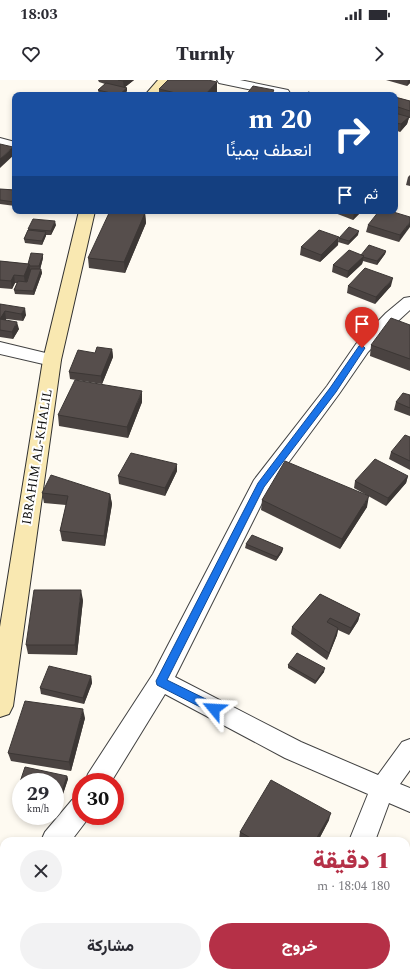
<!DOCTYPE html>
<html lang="ar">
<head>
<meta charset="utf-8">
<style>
	:root { --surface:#fff; --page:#f2f2f3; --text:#2b2b33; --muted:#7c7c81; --accent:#b53047 }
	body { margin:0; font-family:Spectral,Vazirmatn,serif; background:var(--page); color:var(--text); direction:rtl; height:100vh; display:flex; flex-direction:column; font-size:15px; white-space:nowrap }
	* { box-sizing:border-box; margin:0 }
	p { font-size:13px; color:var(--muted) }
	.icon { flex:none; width:22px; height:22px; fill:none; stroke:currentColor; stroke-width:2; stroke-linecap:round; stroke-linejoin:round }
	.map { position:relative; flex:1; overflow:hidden; direction:ltr }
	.sheet { position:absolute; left:0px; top:757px; width:410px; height:140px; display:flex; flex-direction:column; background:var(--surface); border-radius:12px 12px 0 0; box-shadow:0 2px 6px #0003; direction:rtl }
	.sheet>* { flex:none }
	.top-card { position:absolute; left:12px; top:12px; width:386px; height:122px; border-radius:8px; box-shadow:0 2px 6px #0003; direction:rtl; background:#1a4fa0; color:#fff; overflow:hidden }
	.speed { position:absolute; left:12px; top:693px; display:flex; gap:8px; font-size:20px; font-weight:700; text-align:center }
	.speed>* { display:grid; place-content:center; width:52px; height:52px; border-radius:50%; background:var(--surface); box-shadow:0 2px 6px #0003; line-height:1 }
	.speed small { font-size:10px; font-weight:400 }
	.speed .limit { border:6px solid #d22; background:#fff; color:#111 }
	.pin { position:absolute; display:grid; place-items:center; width:34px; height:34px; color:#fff; margin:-41px -17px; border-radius:50% 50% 50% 0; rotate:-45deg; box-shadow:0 0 4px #0007 }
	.pin .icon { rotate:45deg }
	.me { position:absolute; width:44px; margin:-22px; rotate:297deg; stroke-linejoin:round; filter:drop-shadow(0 0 3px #0008) }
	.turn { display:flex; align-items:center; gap:14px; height:84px; padding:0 20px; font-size:18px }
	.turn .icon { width:52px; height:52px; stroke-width:2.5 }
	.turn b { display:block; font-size:28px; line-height:34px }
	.then { display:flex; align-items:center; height:38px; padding:0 20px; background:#0003; gap:8px; font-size:15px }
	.round { display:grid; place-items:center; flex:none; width:42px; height:42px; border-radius:21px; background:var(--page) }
	.headline { display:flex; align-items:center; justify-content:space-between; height:68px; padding:0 20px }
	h1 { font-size:24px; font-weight:800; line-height:30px; color:var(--accent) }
	.button { display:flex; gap:8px; margin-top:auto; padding:8px 20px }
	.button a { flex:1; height:46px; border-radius:24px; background:var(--accent); color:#fff; font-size:16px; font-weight:800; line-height:46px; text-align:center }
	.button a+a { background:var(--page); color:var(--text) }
	.status { display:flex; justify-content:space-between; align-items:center; height:28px; padding:0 20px; background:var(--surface); direction:ltr }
	.status svg { height:11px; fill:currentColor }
	header { display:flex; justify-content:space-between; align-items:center; height:52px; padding:0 20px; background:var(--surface); font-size:18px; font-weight:800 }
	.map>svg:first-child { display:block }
</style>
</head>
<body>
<div class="status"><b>18:03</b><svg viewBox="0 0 49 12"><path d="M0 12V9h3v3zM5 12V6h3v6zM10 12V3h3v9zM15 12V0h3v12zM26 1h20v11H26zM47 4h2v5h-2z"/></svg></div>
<header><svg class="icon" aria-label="forward" viewBox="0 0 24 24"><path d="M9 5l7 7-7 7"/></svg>Turnly<svg class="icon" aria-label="heart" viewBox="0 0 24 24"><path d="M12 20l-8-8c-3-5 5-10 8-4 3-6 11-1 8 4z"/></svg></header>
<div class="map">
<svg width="410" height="897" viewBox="0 0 410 897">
	<rect width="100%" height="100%" fill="#fefaf1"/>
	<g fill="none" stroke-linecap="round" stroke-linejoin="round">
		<defs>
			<g id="street">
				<path d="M217,0h23l48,10 2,3 -1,2h-13l-57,-12z"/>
				<path d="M0,58l15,4v8l-15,-4z"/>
				<path d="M410,217v13l-12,11 -30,31 -29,42 -70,95 -94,188 126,65 77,33 24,-33 8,-3v31l-10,14 10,4v24l-21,-9 -14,38h-26l19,-47 -83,-36 -120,-64 -54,88h-26l3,-8 65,-100 101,-194 73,-94 29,-42 30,-31 18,-15z"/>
				<path d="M0,262l58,14 3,4 -3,4 -6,2 -52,-12z"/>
				<path d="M81,716v20h9l-19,25h-30l4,-9 27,-32z"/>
				<path d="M4,795v26l-4,1v-26z"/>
				<path d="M366,893h29l2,4h-29z"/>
			</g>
			<g id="secondary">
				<path d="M158,0h14l-13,15h-14z"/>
				<path d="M79,131h16l-34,149 -48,346 -4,8 -9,3v-90l43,-267z"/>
			</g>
		</defs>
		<use href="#street" stroke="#424242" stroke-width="2"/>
		<use href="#secondary" stroke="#313131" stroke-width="2"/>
		<use href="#street" fill="#fff" fill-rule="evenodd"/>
		<use href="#secondary" fill="#f9e8b1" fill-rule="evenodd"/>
	</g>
	<g fill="#4a4341">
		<path d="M98,0h36l-9,7 2,1v3l-4,4h-19l-5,-1 -1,-4 7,-6 -6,-2z"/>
		<path d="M386,0h24v3l-3,3z"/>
		<path d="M217,2v10l-3,3h-55v-6z"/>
		<path d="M395,17l15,4v17h-1l-2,6 -7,8 -5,-2z"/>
		<path d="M410,95v11l-4,-1 2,-8z"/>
		<path d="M0,109l15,1v16l-15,-2z"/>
		<path d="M335,131h27l-9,9 -18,-7z"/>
		<path d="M145,133l1,10 -21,50 -36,-5 -1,-10z"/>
		<path d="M410,137l-11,25 -33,-10 2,-7z"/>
		<path d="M56,145l-5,10h-5l-4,10 -17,-2 -1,-4 4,-9v-1z"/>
		<path d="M358,155l-10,10 -10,-3 1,-4z"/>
		<path d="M338,165l-18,17 -20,-7 1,-8z"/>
		<path d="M386,171l-1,3 -8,11 -14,-4 -1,3 -15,14 -15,-6 1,-7 28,-10z"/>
		<path d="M43,178l-3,11h1l1,4 -8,22 -19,-1 -1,-4 3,-7h-2l-3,6 -12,-1v-27l28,3z"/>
		<path d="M348,206h43l-16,18 -28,-11z"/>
		<path d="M0,224l26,11 -3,6 -17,-2v1l13,9 -6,10 -13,-2z"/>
		<path d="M410,245v46l-40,-15 1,-11z"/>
		<path d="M112,269l1,8 -11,27 -32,-5 -1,-7 26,-19z"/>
		<path d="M410,315v21l-16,-6 2,-8z"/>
		<path d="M142,322l-14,36 -69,-12 -1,-11z"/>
		<path d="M410,357v33l-21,-11 2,-7z"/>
		<path d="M177,391l-12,25 -46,-12 -1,-8z"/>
		<path d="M408,396l-2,7 -20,23 -32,-18 1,-7z"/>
		<path d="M42,413l68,1 2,10 -7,42 -43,-5 -2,-10 6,-26 -22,-2z"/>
		<path d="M262,420l105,7 -27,42 -79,-39z"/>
		<path d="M246,464l37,4 -1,4 -6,9 -31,-13z"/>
		<path d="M320,514l40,20 -2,7 -9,14 -11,-5 -1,5 -10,25 -36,-26 1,-7z"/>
		<path d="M83,520l-6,55 -49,-1 -2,-9z"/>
		<path d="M288,585l36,7 -9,12 -27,-16z"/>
		<path d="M91,596l1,7 -8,21 -43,-10 -1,-6z"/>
		<path d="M85,638l-14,53 -60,-10 -3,-8z"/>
		<path d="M67,696l1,3 -5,15 -8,-1v-11h-34v3l-1,-3z"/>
		<path d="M329,740l-11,21h-76l-3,-2 1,-7z"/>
	</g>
	<g fill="#3c3735">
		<path d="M125,0h9l-10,8 -1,-7z"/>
		<path d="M408,0h2v3l-3,3z"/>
		<path d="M217,2v10l-3,3h-9z"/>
		<path d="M127,8v3l-4,4h-4z"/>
		<path d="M274,10l-1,5h-3z"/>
		<path d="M409,37l-2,7 -7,8 1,-8z"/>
		<path d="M397,51l-2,7v-6z"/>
		<path d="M13,67l2,7 -15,14v-9z"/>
		<path d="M356,131h6l-9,9 1,-8z"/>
		<path d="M145,133l1,10 -21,50 -1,-11z"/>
		<path d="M55,141l1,4 -5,10v-4z"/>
		<path d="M410,142v5l-11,15 1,-7z"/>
		<path d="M359,151l-1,4 -10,10 1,-4z"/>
		<path d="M46,152v4l-4,9v-4z"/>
		<path d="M339,157l-1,8 -18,17 1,-7z"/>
		<path d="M386,171l-1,3 -8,11v-4z"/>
		<path d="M43,174v4l-3,12 -1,-4z"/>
		<path d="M364,176l-2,8 -15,14 1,-7z"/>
		<path d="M29,184l2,8 -6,12 -1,-8z"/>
		<path d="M41,189l1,4 -8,22 -1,-4z"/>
		<path d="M14,195l1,8 -3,6 -1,-8z"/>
		<path d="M393,198l-2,8 -16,18 1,-7z"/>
		<path d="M25,228l1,7 -3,6 -2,-7z"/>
		<path d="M5,231l1,8 -4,7 -2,-7z"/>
		<path d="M17,242l2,7 -6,10 -1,-7z"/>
		<path d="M112,269l1,8 -11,27 -1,-8z"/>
		<path d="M142,311v11l-14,36 -1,-11z"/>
		<path d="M177,384v7l-12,25v-8z"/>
		<path d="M408,396l-2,7 -20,23 2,-8z"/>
		<path d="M110,414l2,10 -7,42 -1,-10z"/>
		<path d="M369,416l-2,11 -27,42 2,-10z"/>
		<path d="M283,468l-1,4 -6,9 1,-4z"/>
		<path d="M81,510l2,10 -6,55 -2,-10z"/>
		<path d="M360,534l-2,7 -9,14 2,-7z"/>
		<path d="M338,548l-1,7 -10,25 2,-7z"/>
		<path d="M325,588l-1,4 -9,12 1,-3z"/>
		<path d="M91,596l1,7 -8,21 -1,-6z"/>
		<path d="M83,629l2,9 -14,53 -2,-9z"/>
		<path d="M67,696l1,3 -5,15 -1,-3z"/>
		<path d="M331,733l-2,7 -11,21h-3z"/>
	</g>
	<g fill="#564e4c" stroke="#3c3735">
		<path d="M118,0h7l-2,1z"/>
		<path d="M168,0h40l9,2 -12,13h-21l-25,-6z"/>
		<path d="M106,3l21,5 -8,7 -21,-5z"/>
		<path d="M253,6l21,4 -4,5h-24z"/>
		<path d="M308,12l13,3h-16z"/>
		<path d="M395,17l15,4v10l-15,-5z"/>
		<path d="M395,33l14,4 -8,7 -6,-1z"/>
		<path d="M0,64l13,3 -13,12z"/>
		<path d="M0,109l15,1v11l-1,1 -14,-2z"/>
		<path d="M110,131h21l14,2 -21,49 -36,-4z"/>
		<path d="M379,131h11l20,6v5l-10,13 -32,-10z"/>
		<path d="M33,139l22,2 -4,10 -23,-2z"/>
		<path d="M349,147l10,4 -10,10 -10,-3z"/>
		<path d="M28,150l18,2 -4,9 -18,-2z"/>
		<path d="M319,150l20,7 -18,18 -20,-8z"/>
		<path d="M369,165l17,6 -9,10 -14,-4 1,-1 -3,-1z"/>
		<path d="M349,170l15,6 -16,15 -15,-6z"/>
		<path d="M31,173l12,1 -4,12h-9l-1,-2h-1z"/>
		<path d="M0,181l29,3 -5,12 -10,-1 -3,6 -11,-1z"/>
		<path d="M365,188l28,10 -17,19 -28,-11z"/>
		<path d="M31,189h10l-8,22 -19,-1 4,-9 9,1z"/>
		<path d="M0,224l25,4 -4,6 -16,-3 -5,8z"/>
		<path d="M391,238l19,7v34l-39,-14z"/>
		<path d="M0,239l17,3 -5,10 -12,-2z"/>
		<path d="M97,267l15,2 -11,27 -32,-4 9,-22 17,3z"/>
		<path d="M75,300l67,11 -15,36 -69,-12z"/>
		<path d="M403,313l7,2v13l-14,-6z"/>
		<path d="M405,355l5,2v24l-19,-9z"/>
		<path d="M131,373l46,11 -12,24 -47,-12z"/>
		<path d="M375,379l33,17 -20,22 -33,-17z"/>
		<path d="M285,381l84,35 -27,43 -80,-39z"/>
		<path d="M51,395l59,19 -6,42 -44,-5 8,-35 -26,-3z"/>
		<path d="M252,455l31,13 -6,9 -31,-13z"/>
		<path d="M34,510h47l-6,55h-49z"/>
		<path d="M320,514l40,20 -9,14 -21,-10 -3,4 11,6 -9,25 -37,-26z"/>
		<path d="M297,573l28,15 -9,13 -28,-16z"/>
		<path d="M49,586l42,10 -8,22 -43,-10z"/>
		<path d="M25,621l58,8 -14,53 -61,-9z"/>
		<path d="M25,687l42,9 -5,15 -7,-1v-8h-35z"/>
		<path d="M271,700l60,33 -16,28h-59l-16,-9z"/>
		<path d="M21,893h31l10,4h-42z"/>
		<path d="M161,893h63l4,4h-71z"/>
	</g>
	<path fill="#1a73e8" stroke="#114b97" d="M362,265l3,3 -29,44 -72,95 -97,193 51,25 1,4 -1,3 -4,1 -4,-1 -53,-27 -1,-4 102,-198 72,-95 29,-42z"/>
	<g text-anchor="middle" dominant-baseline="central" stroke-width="4" stroke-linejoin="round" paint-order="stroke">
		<g font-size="13" fill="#0f0f0f" stroke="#fff">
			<text transform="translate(37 377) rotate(-81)">IBRAHIM AL-KHALIL</text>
		</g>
	</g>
</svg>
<div class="speed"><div>29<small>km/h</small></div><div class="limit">30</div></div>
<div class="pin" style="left:362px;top:268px;background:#d93025"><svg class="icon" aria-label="arrive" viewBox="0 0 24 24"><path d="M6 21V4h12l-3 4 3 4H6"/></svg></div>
<svg class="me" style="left:214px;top:629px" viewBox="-20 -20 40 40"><path d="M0-17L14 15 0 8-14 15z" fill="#1a73e8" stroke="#fff" stroke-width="4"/></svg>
<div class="top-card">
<div class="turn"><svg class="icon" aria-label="right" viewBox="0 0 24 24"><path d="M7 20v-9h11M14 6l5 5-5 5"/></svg><div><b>20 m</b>انعطف يمينًا</div></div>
<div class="then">ثم<svg class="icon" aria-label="arrive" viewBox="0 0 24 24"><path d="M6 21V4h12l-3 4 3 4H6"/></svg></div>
</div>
<section class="sheet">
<div class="headline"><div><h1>1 دقيقة</h1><p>180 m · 18:04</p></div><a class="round"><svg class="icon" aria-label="close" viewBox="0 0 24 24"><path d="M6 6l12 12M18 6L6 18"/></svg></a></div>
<div class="button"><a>خروج</a><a>مشاركة</a></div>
</section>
</div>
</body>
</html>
